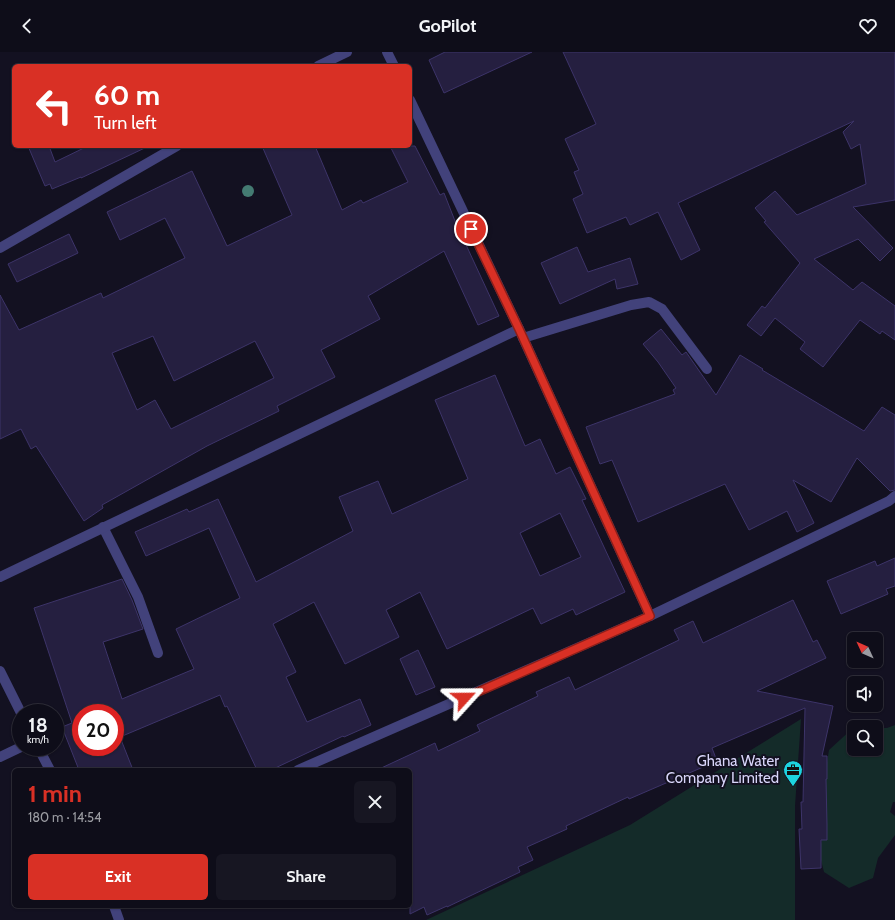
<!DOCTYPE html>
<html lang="en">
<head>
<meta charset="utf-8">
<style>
	:root { --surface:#0e0d19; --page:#171622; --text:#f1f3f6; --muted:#9b9ca2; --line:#2e2d38; --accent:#d93025 }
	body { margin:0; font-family:Cabin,sans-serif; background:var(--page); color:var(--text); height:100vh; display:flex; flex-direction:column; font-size:15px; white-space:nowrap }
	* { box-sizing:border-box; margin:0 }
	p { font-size:13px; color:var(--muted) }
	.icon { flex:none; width:22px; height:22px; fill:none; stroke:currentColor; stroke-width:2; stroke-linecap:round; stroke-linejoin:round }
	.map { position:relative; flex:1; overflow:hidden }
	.drawer { position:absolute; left:12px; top:716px; width:400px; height:140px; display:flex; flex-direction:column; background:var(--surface); border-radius:6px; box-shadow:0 1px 3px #0004,0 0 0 1px var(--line) }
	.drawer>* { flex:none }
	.top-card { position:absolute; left:12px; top:12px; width:400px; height:84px; border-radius:6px; box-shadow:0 1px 3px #0004,0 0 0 1px var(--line); background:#d93025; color:#fff; overflow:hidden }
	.needle { width:26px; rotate:314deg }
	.fabs { position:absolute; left:847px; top:580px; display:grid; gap:8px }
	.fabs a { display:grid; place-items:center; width:36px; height:36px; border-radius:6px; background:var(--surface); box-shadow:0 1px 3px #0004,0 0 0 1px var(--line); font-size:20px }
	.speed { position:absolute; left:12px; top:652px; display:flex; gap:8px; font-size:20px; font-weight:700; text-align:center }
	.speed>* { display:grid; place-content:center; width:52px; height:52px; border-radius:50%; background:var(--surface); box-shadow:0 1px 3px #0004,0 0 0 1px var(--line); line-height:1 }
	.speed small { font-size:10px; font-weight:400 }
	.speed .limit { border:6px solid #d22; background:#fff; color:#111 }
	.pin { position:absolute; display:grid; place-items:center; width:34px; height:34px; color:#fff; margin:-17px; border:2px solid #fff; border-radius:50%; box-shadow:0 1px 4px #0007 }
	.me { position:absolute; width:44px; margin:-22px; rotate:66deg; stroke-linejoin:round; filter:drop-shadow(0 0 3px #0008) }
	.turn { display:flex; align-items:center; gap:14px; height:84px; padding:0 16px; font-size:18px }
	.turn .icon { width:52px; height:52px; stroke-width:2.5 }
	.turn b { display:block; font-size:28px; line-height:34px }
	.round { display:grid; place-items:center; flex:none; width:42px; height:42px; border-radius:6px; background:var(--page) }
	.overview { display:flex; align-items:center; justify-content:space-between; height:68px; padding:0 16px }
	h1 { font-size:24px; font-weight:800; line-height:30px; color:var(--accent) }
	.cta { display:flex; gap:8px; margin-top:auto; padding:8px 16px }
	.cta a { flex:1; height:46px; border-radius:6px; background:var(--accent); color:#fff; font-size:16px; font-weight:800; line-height:46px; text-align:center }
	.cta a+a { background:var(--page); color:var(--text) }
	header { display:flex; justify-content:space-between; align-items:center; height:52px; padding:0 16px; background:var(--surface); font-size:18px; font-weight:800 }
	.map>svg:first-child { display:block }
</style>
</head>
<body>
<header><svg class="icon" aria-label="back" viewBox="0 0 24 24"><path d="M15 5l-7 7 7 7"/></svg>GoPilot<svg class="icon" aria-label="heart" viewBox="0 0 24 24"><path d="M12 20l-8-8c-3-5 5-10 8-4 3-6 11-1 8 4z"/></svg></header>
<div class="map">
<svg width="895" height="868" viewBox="0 0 895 868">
	<rect width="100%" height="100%" fill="#131121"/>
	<g fill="#142b29">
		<path d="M801,667l-6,87v114h-369l204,-95z"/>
		<path d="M895,673v77h-2l-3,10 5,4v19l-17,23 -5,20 -24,10 -25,-16 -5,-20 5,-20 -1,-45 6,-37 24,-22h1v21h22v-21h11z"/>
	</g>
	<g fill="#251f40" stroke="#3d3469" fill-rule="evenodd">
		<path d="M445,0h87l-88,41 -15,-33z"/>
		<path d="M563,0h332v148l-42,7 40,41 -13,13 -22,-22 -44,20 39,31 9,-8 33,24v34l-13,-9 -2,3 -20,-14 -37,47 -23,-18 5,-7 -30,-24 -14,18 -14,-11 15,-19 3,2 35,-45 -36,-41 2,-1 -11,-13 20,-17 22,24 69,-31 -6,-40 -9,5 -8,-17 11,-11 -176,82 22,47 -19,10 -23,-48 -28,13 -4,-8 -39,16 -14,-34 10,-5 -9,-22 5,-2 -14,-31 31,-15z"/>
		<path d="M28,94h21l6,16 33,-16h61l-68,32v-1l-29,12 -2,-5 -5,2z"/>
		<path d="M262,94h53l27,64 19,-10 2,3 45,-21 -18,-36h25l25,49 4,-2 11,28 44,95 -21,9 -34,-74 -76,45 12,23 -59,31 14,27 -58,29 2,5 -72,35 -105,59 1,3 -19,13 -48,-75 -5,3 -10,-20 -21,10v-144l19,35 82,-37 2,5 82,-40 -20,-40 -45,22 -13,-28 85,-41 35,75 65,-31zM153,284l21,45 81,-40 19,37 -103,51 -16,-29 -18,10 -25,-57z"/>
		<path d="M69,182l9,19 -61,29 -9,-18z"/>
		<path d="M577,195l11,25 42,-14 8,26 -21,5 -2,-10 -55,25 -19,-41z"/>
		<path d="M661,277l21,26 4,-3 30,43 24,-40 23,14 -1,1 102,61 18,-24 13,8v75l-5,1 -33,-33 -26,44 -38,-22 21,43 -17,9 -10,-21 -38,19 -24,-46 -87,38 -26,-62 -12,4 -14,-37 89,-33 -2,-4 3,-2 -18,-26 -15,-18z"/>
		<path d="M495,323l30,71 15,-7 16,35 14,-7 16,32 -4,1 43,92 -49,23 -3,-6 -32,15 -8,-16 -86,41 -27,-57 -34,18 13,27 -54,27 -31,-62 -41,22 23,48 -10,5 21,45 53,-23 11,26 -27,12 -1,-1 -72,34h-14l-30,-64 -2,1 -5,-12 -100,42 13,33h-54l-17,-43 10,-4 -38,-115 88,-29 10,21 11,29 -40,13 19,57 72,-30 -18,-40 64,-31 -31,-70 -63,28 -11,-24 52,-23 2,3 29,-13 38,83 97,-51 -14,-34 39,-16 14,33 76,-35 -33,-79zM560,461l21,44 -41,19 -20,-43zM81,661h34v34h-34z"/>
		<path d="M895,506v28l-9,3 2,5 -47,20 -14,-33 48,-20 2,5z"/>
		<path d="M793,548l20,42 4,-2 9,18 -69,33 76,15 -11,50h5v23h-1l1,46v15h-6v28l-20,1 -2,-40h3l-1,-27h2l2,-94 -93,40 5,13 -88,38 -1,-2 -62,29 1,3 -40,18 6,13 -15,7 2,5 -73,35v-1l-20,9 -3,-8 -14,7v-144h-33l58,-27 3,8 42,-20 -3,-6 61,-29 -2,-4 33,-15 6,13 104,-50 -5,-10 19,-9 10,22z"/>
		<path d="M418,598l17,37 -19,8 -16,-36z"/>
	</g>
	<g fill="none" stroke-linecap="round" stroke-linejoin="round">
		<g stroke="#42427b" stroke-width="10">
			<path d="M387,0l7,14"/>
			<path d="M318,14l29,-14"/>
			<path d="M410,48l109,229 131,287"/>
			<path d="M0,196l177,-102"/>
			<path d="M523,286l108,-33 18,-3 13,7 45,60"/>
			<path d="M103,475l35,70 20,56"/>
			<path d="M0,525l519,-248"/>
			<path d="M0,619l21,42"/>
			<path d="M38,695l12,23"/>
			<path d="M0,705l21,-10"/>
			<path d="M298,718l352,-154 239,-115 6,-5"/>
			<path d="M114,854l5,14"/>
		</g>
	</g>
	<circle fill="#447b72" cx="248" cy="139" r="6"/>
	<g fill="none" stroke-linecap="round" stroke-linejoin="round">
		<defs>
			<path id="route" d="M464,646l186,-82 -131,-287 -48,-100"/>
		</defs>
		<use href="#route" stroke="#8d1f18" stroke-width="10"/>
		<use href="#route" stroke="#d93025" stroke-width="7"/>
	</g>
	<defs>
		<symbol id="office-pin" viewBox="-11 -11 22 30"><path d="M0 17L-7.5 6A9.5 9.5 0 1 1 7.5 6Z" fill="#1dd3df" stroke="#131121"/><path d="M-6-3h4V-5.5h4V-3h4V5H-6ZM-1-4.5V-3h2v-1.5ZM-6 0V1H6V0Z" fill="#111"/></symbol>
	</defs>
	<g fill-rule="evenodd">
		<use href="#office-pin" x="782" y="707" width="22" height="30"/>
	</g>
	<g text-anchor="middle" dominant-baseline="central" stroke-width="4" stroke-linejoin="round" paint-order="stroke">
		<g font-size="15" fill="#d9d6fa" stroke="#131121" text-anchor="end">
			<text x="779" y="709">Ghana Water<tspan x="779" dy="17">Company Limited</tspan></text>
		</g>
	</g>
</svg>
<div class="fabs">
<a><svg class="needle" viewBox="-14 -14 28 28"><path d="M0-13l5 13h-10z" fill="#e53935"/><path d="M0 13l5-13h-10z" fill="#9b9ca2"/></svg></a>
<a><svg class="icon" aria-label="sound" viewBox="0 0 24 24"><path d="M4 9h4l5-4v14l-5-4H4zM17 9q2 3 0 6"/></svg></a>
<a><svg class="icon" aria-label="search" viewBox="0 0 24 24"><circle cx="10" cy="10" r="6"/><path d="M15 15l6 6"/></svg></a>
</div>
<div class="speed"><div>18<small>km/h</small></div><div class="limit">20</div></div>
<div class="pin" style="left:471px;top:177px;background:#d93025"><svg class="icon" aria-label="arrive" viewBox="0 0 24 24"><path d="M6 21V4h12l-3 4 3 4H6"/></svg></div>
<svg class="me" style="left:464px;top:646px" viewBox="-20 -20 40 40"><path d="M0-17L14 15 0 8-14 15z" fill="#d93025" stroke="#fff" stroke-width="4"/></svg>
<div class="top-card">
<div class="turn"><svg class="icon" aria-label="left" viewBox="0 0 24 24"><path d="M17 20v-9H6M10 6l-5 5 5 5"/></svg><div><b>60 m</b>Turn left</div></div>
</div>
<section class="drawer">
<div class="overview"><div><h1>1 min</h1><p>180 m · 14:54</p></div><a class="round"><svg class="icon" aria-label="close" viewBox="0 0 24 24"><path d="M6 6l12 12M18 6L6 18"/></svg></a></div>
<div class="cta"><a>Exit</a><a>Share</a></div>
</section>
</div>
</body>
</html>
